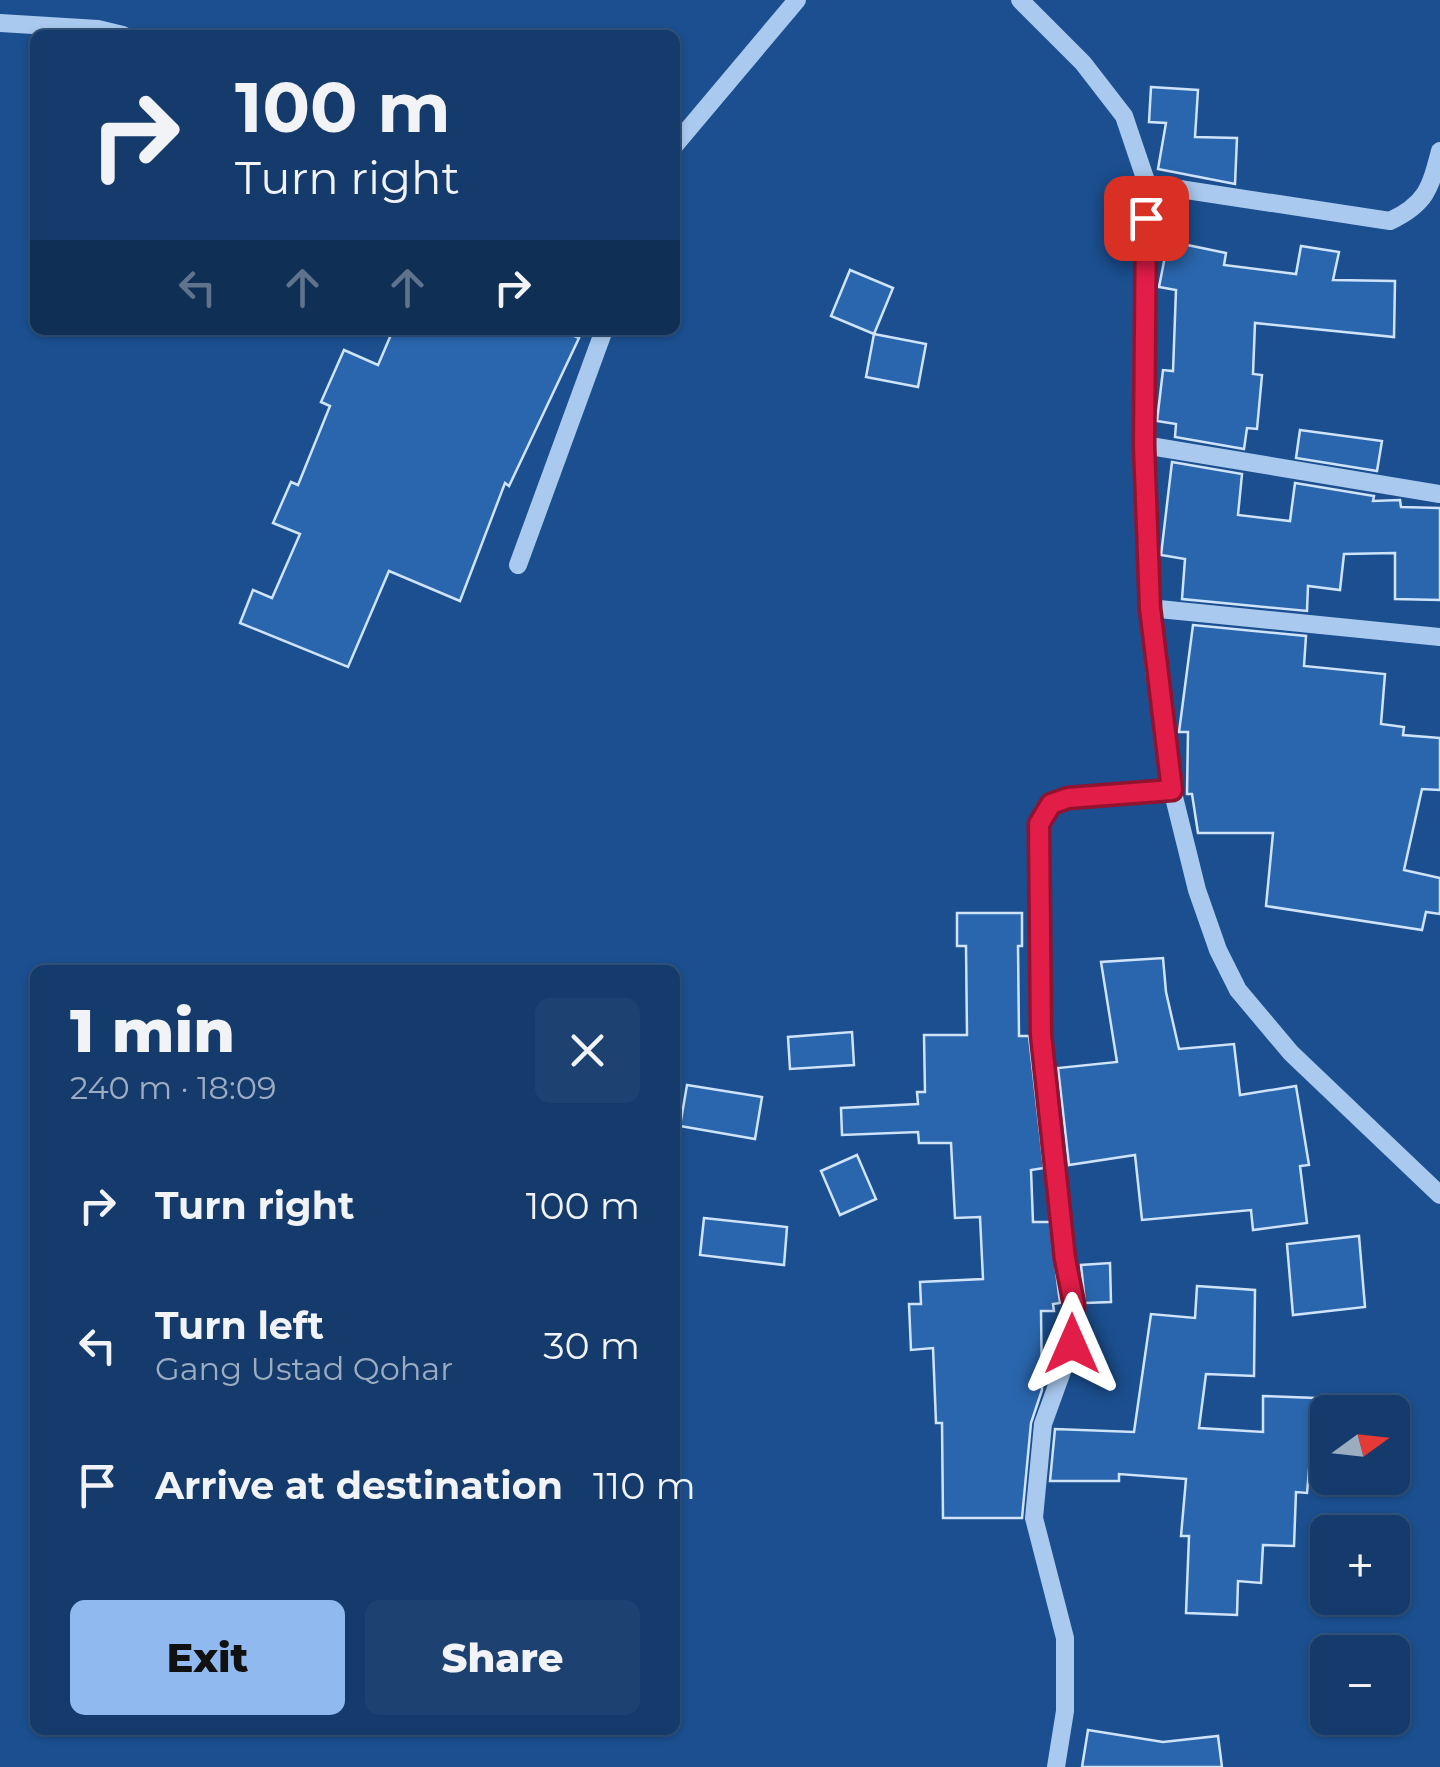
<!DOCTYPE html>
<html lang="en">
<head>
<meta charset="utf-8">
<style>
	:root { --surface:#143b6b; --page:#1d4271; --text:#f1f3f6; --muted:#9dadc1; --line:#33557e; --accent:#90b9f0 }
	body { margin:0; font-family:Montserrat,sans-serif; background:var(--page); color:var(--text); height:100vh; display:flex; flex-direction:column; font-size:38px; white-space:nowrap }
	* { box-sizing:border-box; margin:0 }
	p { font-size:32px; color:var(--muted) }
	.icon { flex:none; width:55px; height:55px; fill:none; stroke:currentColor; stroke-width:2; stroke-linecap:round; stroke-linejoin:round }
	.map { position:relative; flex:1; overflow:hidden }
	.details { position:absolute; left:30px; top:965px; width:650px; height:770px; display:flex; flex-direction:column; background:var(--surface); border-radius:15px; box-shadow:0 2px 8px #0004,0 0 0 2px var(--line) }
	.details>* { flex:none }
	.hud { position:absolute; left:30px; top:30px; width:650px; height:305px; border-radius:15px; box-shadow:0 2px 8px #0004,0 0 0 2px var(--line); background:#143b6b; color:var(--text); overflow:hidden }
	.needle { width:65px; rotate:75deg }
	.tools { position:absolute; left:1310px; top:1395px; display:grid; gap:20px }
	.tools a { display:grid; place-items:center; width:100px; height:100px; border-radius:15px; background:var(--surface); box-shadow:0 2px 8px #0004,0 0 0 2px var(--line); font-size:50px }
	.pin { position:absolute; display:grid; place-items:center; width:85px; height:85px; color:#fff; margin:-42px; border-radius:20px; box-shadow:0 5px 15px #0006 }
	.me { position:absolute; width:110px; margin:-55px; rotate:0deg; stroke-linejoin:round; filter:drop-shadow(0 0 8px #0008) }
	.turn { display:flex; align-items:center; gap:35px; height:210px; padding:0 40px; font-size:45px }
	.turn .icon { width:130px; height:130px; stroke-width:2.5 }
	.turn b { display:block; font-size:70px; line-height:85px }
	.lanes { display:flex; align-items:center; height:95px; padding:0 40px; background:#0003; justify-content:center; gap:50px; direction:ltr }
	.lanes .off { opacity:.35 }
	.round { display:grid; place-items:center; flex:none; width:105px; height:105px; border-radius:15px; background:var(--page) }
	.headline { display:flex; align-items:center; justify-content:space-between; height:170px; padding:0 40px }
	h1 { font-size:60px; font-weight:800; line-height:75px }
	.action { display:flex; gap:20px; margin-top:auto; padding:20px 40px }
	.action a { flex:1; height:115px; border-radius:15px; background:var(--accent); color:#111; font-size:40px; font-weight:800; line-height:115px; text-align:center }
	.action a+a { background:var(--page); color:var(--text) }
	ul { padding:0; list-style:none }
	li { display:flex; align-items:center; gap:30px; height:140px; padding:0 40px }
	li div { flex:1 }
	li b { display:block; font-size:38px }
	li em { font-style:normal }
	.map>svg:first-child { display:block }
</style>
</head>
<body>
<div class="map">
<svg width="1440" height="1767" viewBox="0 0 1440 1767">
	<rect width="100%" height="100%" fill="#1b4f8f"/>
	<g fill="#2a66ad" stroke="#cfe3fa" stroke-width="2.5">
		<path d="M1151,87l47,3 -3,47 42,1 -2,46 -77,-15 8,-46 -17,-1z"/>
		<path d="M1168,241l58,12 -2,12 72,9 5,-28 38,6 -6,28 62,1 -1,56 -139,-14 -2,51 9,1 -5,54 -10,-1 -3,21 -69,-12 1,-13 -19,-3 6,-51 10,1 3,-81 -17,-3z"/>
		<path d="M850,270l43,18 -19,46 -43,-18z"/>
		<path d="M393,330h168l18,8 -70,148 -4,-3 -45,118 -71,-30 -41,96 -108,-44 13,-33 19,8 28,-64 -27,-11 18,-41 7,3 32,-79 -9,-4 23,-52 34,15z"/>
		<path d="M874,334l52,10 -8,43 -52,-10z"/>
		<path d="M1300,430l82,11 -5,30 -81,-13z"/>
		<path d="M1172,462l70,12 -4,41 52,6 5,-38 79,13 -1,5 27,-1 1,7 39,1v92l-45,-1v-46l-51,1 -4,36 -32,-4 -1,25 -125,-12 3,-40 -24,-4z"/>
		<path d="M1193,625l113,11 -2,30 81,8 -4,50 23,3 -1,8 37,3v52l-18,-1 -18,81 36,8v36l-14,-2 -4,18 -156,-24 7,-73h-75l-6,-39h-5l1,-62h-9z"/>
		<path d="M957,913h65v33h-4l1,90h10l15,132 -13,2 2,52h17l10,81 -7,1 1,7h-13l1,79 -11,33 -9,95h-79l-1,-95h-6l-3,-75 -22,2 -2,-46h12l-1,-22 63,-3 -3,-62 -25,1 -4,-75h-32l-1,-11 -76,3 -1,-27 77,-4 -1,-12h8l-1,-57h43l-1,-89h-9z"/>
		<path d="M1163,958l3,34 13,57 55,-5 6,51 56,-9 13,79 -9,1 7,57 -54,7 -2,-20 -109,10 -7,-65 -66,10 -11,-97 59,-6 -16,-100z"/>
		<path d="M852,1032l2,33 -64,4 -2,-32z"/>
		<path d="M687,1085l75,12 -7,42 -75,-13z"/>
		<path d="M857,1155l19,44 -36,16 -19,-44z"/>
		<path d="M704,1218l83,9 -3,38 -84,-10z"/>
		<path d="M1359,1236l6,71 -72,8 -6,-71z"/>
		<path d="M1110,1263l1,39 -26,1 -4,-38z"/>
		<path d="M1197,1286l58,4 -1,86 -48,-2 -7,54 64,4v-36l53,2v38h-4l-5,57 -11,-1 -2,54 -31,-1 -2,38 -23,-2 -1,34 -51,-2 3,-77h-8l5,-57 -67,-5v7h-69l5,-52 79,3 17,-118 44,4z"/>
		<path d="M1088,1730l75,12 55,-6 4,31h-140z"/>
	</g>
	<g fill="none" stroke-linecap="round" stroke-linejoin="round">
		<g stroke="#a9c9ee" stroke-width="18">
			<path d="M1020,0l63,63 41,53 23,68 -3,261 10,224 18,120 25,101 21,60 20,40 53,63 149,142"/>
			<path d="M0,23l98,6 25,6"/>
			<path d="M675,145l122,-145"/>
			<path d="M1147,184l243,37c36,-17 40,-32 50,-70"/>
			<path d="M1144,445l296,49"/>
			<path d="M518,565l86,-235"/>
			<path d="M1149,608l291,29"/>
			<path d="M1056,1767l9,-56v-73l-31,-120 9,-94 29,-80 3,-20 -34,-289 -2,-211 12,-20 17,-7 104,-8"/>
		</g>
	</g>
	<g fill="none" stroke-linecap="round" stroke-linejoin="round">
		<defs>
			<path id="route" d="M1072,1344l2,-40 -9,-45 -24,-224 -2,-211 12,-20 17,-6 104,-8 -22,-182 -6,-163 2,-227"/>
		</defs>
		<use href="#route" stroke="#92132f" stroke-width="25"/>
		<use href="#route" stroke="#e11d48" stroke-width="18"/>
	</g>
</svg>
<div class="tools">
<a><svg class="needle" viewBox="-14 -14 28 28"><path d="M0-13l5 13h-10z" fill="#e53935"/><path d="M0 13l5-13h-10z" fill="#9dadc1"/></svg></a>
<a>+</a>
<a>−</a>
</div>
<div class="pin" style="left:1146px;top:218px;background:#d93025"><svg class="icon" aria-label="arrive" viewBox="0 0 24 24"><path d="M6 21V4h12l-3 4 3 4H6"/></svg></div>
<svg class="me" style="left:1072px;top:1344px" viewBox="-20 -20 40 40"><path d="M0-17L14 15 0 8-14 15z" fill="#e11d48" stroke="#fff" stroke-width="4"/></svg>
<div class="hud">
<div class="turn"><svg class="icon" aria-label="right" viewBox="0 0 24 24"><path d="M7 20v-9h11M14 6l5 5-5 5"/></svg><div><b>100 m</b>Turn right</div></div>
<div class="lanes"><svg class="icon off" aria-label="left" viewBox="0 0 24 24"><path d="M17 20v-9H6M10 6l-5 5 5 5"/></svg><svg class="icon off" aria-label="ahead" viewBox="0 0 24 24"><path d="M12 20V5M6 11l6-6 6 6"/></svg><svg class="icon off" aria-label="ahead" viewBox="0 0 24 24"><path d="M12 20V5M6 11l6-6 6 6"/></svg><svg class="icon" aria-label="right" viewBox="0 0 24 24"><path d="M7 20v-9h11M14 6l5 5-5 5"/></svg></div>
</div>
<section class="details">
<div class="headline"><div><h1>1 min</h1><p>240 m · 18:09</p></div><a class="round"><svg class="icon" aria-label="close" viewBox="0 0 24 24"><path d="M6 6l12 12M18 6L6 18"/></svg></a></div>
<ul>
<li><svg class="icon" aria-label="right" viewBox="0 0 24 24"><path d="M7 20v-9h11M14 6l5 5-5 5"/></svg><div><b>Turn right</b></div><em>100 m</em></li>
<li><svg class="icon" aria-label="left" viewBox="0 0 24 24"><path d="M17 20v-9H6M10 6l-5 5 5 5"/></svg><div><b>Turn left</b><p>Gang Ustad Qohar</p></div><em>30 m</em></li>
<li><svg class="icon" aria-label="arrive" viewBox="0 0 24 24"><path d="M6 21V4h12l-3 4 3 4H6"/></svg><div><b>Arrive at destination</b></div><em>110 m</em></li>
</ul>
<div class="action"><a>Exit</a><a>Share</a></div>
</section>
</div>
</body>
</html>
